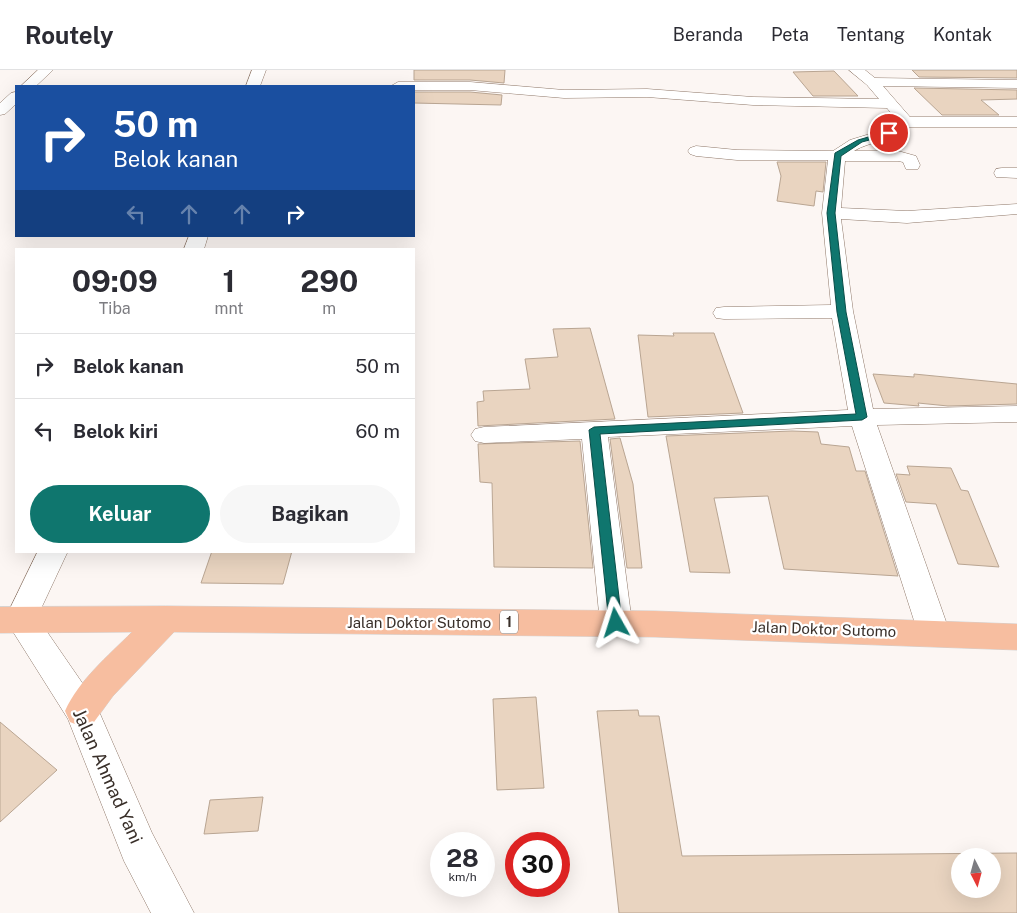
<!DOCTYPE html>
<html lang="id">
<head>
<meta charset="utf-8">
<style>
	:root { --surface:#fff; --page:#f7f7f7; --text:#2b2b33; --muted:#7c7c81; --line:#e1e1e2; --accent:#0f766e }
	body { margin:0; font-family:"Public Sans",sans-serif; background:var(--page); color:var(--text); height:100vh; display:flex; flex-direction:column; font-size:19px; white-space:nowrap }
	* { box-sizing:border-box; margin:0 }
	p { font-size:16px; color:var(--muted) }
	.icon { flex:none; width:28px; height:28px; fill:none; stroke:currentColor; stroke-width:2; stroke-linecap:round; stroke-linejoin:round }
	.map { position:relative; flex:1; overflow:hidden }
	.drawer { position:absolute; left:15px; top:178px; width:400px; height:305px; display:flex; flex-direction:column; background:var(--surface); border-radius:0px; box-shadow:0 5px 20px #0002 }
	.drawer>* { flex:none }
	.top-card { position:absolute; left:15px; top:15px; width:400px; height:152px; border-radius:0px; box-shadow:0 5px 20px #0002; background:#1a4fa0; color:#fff; overflow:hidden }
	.needle { width:32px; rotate:174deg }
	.controls { position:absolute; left:951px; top:778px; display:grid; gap:10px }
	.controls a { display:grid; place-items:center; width:50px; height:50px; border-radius:50%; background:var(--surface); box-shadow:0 5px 20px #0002; font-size:25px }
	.speed { position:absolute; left:430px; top:762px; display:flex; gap:10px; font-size:25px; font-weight:700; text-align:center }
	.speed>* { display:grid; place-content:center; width:65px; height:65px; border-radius:50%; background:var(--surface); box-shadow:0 5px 20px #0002; line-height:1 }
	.speed small { font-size:12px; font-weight:400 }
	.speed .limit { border:8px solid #d22; background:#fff; color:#111 }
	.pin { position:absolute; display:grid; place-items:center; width:42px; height:42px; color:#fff; margin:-21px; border:2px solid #fff; border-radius:50%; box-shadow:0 1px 5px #0007 }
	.me { position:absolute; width:55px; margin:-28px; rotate:354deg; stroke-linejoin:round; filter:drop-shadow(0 0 4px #0008) }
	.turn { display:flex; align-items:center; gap:18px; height:105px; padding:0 15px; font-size:22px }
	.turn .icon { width:65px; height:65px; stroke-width:2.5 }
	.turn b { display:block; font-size:35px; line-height:42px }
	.lanes { display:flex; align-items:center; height:48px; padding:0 15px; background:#0003; justify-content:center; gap:25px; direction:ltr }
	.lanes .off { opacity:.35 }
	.eta { display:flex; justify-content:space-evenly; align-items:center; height:85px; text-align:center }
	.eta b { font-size:30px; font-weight:700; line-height:35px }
	.primary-button { display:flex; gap:10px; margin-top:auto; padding:10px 15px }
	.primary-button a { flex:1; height:58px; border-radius:30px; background:var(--accent); color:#fff; font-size:20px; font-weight:700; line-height:58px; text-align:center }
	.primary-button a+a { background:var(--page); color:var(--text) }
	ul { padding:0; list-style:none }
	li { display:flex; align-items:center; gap:15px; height:65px; padding:0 15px; border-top:1px solid var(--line) }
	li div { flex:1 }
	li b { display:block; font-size:19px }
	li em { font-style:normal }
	header { display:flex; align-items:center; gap:30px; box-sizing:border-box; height:70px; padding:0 25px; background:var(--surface); border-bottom:1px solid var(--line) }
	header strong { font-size:24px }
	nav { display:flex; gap:28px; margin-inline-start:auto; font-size:18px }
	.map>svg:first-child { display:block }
</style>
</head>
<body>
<header>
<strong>Routely</strong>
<nav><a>Beranda</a><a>Peta</a><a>Tentang</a><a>Kontak</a></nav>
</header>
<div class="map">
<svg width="1017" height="843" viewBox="0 0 1017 843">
	<rect width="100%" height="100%" fill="#fcf6f3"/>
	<g fill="#e9d4c0" stroke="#b9a592" fill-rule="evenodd">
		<path d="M414,0h91l-1,13 -34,-3h-56z"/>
		<path d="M912,0h105v8l-98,-1z"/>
		<path d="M834,1l24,25h-45l-20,-24z"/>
		<path d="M914,18l103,2v9l-36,1 18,15h-57z"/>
		<path d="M414,22h56l32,3 -1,10 -87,-2z"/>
		<path d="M777,92h49l-3,30 -7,-1 -2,15 -37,-5 4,-25z"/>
		<path d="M590,258l25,91 -137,7 -1,-24 7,-1 -1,-10 47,-2 -5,-30 33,-2 -5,-28z"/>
		<path d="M673,263h41l29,80 -95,4 -10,-82 36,1z"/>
		<path d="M873,304l41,3v-3l103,10v20l-69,2 -30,-3 1,3 -35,-3z"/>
		<path d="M792,361l26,1 3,12 28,3 7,24h9l33,105 -114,-7 -16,-73 -54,2 16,75 -40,-1 -24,-136z"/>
		<path d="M620,368l13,46 9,84h-15l-17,-129z"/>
		<path d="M580,371l13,127 -99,-1 -2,-84 -12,-1 -2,-38z"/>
		<path d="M907,396l44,2 10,22 7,1 31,76 -41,-3 -22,-60 -30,-2 -10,-28 14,1z"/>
		<path d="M212,481h80l-9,33 -82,-1z"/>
		<path d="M536,627l8,91 -47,2 -4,-91z"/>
		<path d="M638,640l1,6h20l23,140 335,-3v60h-398l-22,-202zM960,786h32v33h-32z"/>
		<path d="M0,652l57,48 -57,52z"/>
		<path d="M263,727l-5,34 -54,3 6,-34z"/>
	</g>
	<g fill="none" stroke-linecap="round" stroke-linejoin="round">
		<defs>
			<g id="minor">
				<path d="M38,0h15l-17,16h-15z"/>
				<path d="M252,0h14l-6,16h-14z"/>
				<path d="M849,0h16l10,8 142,2v8l-134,-2 27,31h107v10h-107c-14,15 -39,13 -56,24h44l18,5 4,9 -2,4h-12l-3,-7 -5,-1h-53l-4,47 66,3 110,-7v10l-110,9 -66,-4 12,92 20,98 144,-3v16l-140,3 73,208 -5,9 -11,4 -11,-4 -5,-9 -66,-207 -244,11 24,186 -5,9 -11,4 -11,-4 -5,-9 -18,-184 -98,4 -9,-2 -4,-6 4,-6 9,-2 364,-17 -16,-92 -108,1 -8,-1 -3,-5 3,-5 8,-1 107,-2 -9,-92 6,-53h-91l-41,-4 -6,-2 -2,-3 2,-3 6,-2 41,4 96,1 17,-11 36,-11 12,-7 -11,-14 -134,-3 -106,-8 -83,1 -94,-8h-56v-4h-23l7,-4h72l94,8 83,-1 106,8 126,2 -12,-14z"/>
				<path d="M16,22v12l-11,10 -5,1v-12l11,-10z"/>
				<path d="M1002,98h15v10l-21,-1 -2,-4 2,-4z"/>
				<path d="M189,166h19l-4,13h-20z"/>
				<path d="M38,481h30l-36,77 -11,4 -11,-4 -5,-9z"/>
			</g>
			<path id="tertiary" d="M21,536l11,4 62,90 58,133 42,80h-43l-27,-52 -56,-142 -63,-100 5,-9z"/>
			<path id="trunk" d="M166,536l489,5 362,13v26l-362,-13 -481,-5 -61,64 -19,26 -12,5 -12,-5 -5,-11c14,-31 43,-55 67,-79l-132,1v-26z"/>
		</defs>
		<use href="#minor" stroke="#8f7869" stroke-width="1"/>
		<use href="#tertiary" stroke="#8f7869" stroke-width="1"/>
		<use href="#trunk" stroke="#d3d1d0" stroke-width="1"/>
		<use href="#minor" fill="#fff" fill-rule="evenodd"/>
		<use href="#tertiary" fill="#fff" fill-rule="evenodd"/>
		<use href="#trunk" fill="#f7bea0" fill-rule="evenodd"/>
	</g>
	<path fill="#0f766e" stroke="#0a4d48" d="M889,61l3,2 -1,1 -29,8 -21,14 -6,57 11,99 21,105 -5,3 -262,14 22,189 -2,4 -4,2 -5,-2 -2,-4 -20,-193 5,-3 262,-13 -19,-102 -10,-99 8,-60 23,-13z"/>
	<g text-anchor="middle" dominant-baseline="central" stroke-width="4.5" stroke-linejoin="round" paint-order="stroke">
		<rect fill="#fff" stroke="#746d69" stroke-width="1" x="500" y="540.5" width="18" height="23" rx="4"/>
		<g font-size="14" font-weight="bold" fill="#392f29">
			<text x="509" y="552">1</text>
		</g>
		<g font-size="15" fill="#392f29" stroke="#fff">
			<text x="419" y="552">Jalan Doktor Sutomo</text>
			<text transform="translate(824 559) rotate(2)">Jalan Doktor Sutomo</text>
		</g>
		<g font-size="18" fill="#392f29" stroke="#fff">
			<text transform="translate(108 706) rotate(66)">Jalan Ahmad Yani</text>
		</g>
	</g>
</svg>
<div class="controls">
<a><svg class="needle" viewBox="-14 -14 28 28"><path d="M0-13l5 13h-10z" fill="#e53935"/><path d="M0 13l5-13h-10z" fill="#7c7c81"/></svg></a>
</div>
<div class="speed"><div>28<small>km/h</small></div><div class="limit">30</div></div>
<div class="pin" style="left:889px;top:63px;background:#d93025"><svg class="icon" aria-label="arrive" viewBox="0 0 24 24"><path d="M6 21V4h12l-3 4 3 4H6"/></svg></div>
<svg class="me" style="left:616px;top:553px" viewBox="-20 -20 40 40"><path d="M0-17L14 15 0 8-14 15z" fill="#0f766e" stroke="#fff" stroke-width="4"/></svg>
<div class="top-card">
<div class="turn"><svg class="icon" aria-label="right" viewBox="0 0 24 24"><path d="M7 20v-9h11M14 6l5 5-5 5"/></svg><div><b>50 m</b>Belok kanan</div></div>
<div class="lanes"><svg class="icon off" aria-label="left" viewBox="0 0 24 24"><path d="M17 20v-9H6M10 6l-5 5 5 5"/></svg><svg class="icon off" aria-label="ahead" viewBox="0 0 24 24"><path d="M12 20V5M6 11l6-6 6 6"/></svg><svg class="icon off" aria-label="ahead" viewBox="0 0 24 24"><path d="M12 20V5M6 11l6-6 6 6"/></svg><svg class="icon" aria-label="right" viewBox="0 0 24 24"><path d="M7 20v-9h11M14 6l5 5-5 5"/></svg></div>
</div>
<section class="drawer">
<div class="eta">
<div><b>09:09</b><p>Tiba</p></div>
<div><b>1</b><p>mnt</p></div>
<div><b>290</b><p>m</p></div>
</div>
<ul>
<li><svg class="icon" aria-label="right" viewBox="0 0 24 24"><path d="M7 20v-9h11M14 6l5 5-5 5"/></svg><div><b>Belok kanan</b></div><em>50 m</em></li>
<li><svg class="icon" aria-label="left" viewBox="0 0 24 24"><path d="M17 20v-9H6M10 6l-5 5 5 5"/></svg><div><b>Belok kiri</b></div><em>60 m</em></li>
</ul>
<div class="primary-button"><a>Keluar</a><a>Bagikan</a></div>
</section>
</div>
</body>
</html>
